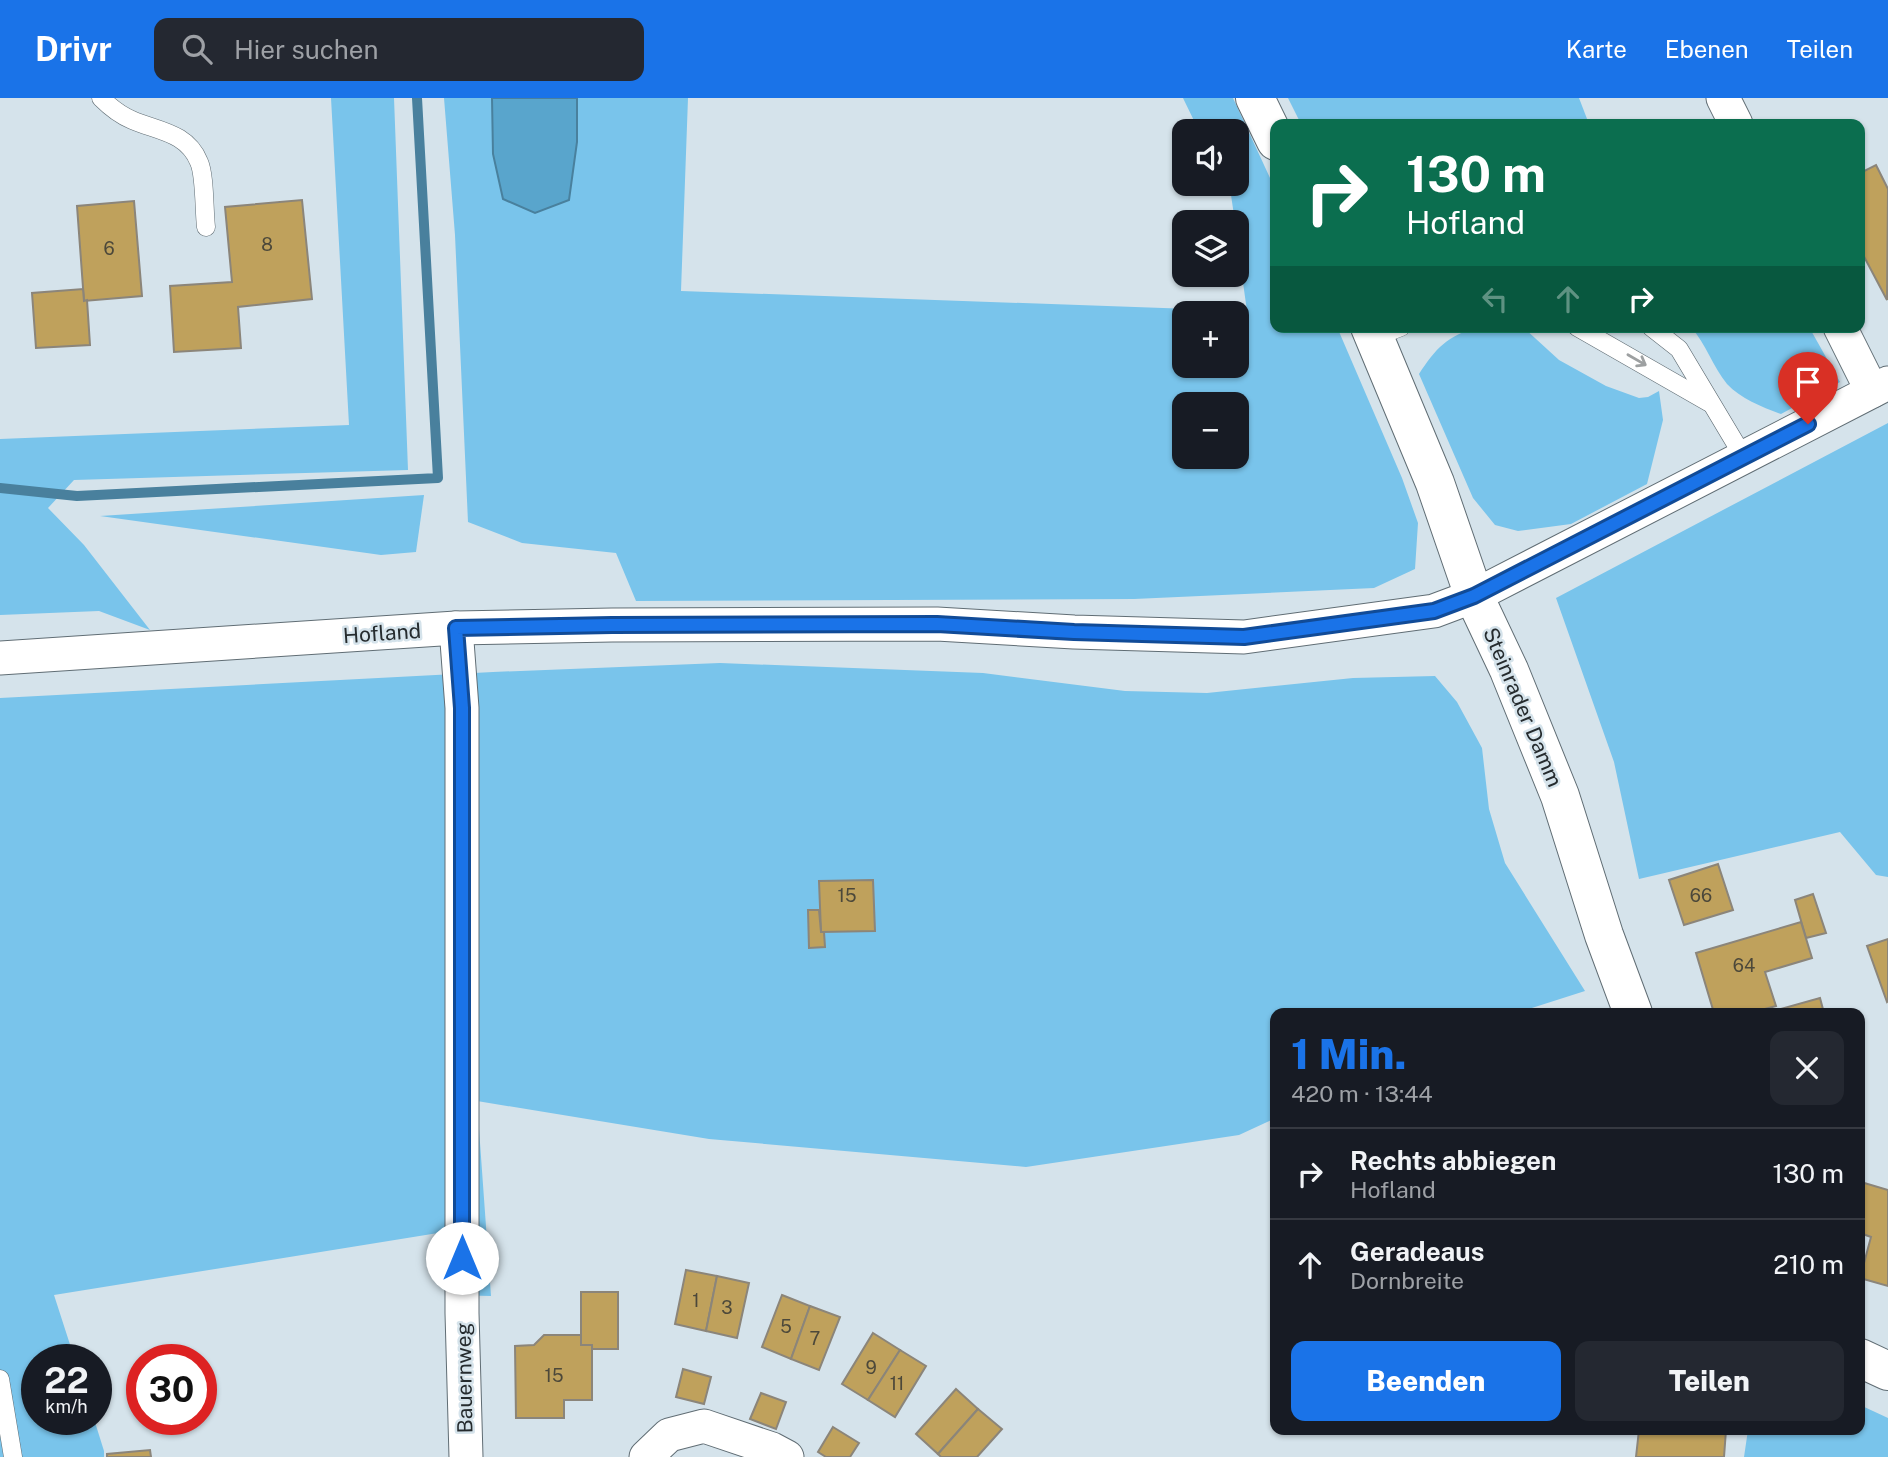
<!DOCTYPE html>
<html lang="de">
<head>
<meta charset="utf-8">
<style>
	:root { --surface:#171b24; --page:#242831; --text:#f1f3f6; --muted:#9ea1a6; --line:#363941; --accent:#1a73e8 }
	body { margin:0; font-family:"Public Sans",sans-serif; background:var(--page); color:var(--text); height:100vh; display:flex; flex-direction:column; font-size:26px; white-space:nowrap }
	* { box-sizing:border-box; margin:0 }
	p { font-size:23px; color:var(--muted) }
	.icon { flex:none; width:38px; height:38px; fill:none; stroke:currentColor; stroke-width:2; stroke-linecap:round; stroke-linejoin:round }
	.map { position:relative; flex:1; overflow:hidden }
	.side { position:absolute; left:1270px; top:910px; width:595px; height:427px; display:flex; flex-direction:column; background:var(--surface); border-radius:14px; box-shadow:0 2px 5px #0004 }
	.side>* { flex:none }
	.hud { position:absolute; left:1270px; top:21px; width:595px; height:214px; border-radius:14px; box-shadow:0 2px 5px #0004; background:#0b6e4f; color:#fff; overflow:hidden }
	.controls { position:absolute; left:1172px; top:21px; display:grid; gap:14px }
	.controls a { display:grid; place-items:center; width:77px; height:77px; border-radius:14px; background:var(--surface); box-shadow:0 2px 5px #0004; font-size:35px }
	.speed { position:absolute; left:21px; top:1246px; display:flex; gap:14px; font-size:35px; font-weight:700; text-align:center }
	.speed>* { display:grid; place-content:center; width:91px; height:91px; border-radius:50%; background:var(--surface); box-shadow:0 2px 5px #0004; line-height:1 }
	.speed small { font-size:18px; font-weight:400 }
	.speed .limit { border:10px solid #d22; background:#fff; color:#111 }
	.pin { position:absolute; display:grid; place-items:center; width:60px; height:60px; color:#fff; margin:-72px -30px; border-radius:50% 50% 50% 0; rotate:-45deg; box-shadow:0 0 7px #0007 }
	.pin .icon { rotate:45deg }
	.me { position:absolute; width:77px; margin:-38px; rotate:0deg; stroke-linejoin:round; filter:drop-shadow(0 0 5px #0008) }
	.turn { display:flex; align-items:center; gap:24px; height:147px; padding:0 21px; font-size:32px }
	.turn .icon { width:91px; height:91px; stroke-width:2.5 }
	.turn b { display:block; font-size:49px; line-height:60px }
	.lanes { display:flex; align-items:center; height:66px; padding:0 21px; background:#0003; justify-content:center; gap:35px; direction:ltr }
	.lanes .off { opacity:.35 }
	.round { display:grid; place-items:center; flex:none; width:74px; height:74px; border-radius:14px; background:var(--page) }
	.head { display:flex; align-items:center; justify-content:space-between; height:119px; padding:0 21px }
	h1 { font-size:42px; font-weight:800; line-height:52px; color:var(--accent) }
	.action { display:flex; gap:14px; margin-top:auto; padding:14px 21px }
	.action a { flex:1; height:80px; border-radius:14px; background:var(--accent); color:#fff; font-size:28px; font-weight:800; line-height:80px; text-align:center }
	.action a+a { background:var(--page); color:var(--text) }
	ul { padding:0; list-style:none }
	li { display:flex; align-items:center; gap:21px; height:91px; padding:0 21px; border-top:2px solid var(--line) }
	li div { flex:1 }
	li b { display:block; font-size:26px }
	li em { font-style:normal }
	header { display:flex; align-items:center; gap:42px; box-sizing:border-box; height:98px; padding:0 35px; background:var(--accent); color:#fff }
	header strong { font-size:33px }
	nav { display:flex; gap:38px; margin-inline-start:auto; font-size:24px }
	.search { width:490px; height:63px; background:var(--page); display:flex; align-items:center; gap:18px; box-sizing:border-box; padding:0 24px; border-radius:14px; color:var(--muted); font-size:26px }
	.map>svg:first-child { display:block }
</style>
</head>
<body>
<header>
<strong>Drivr</strong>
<div class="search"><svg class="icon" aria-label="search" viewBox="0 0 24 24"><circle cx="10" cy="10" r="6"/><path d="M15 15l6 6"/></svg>Hier suchen</div>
<nav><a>Karte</a><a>Ebenen</a><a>Teilen</a></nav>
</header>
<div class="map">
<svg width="1888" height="1359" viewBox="0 0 1888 1359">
	<rect width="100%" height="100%" fill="#d5e3eb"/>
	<g fill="#79c4eb" fill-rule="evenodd">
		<path d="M331,0h63l14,372 -334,10 -26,28 36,37 66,85 -51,-19 -99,4v-176l349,-14z"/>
		<path d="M444,0h48l1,56 76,45 8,-57v-44h111l-7,193 566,20 -10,-71v-18h-2l-4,-27 -6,-11h12v-53h-38l-16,-33h50l43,93v136h61l65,151 16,45 -3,46 -41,19 -240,11 -498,2 -20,-48 -94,-10 -54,-21 -13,-287zM1185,215h52v53h-52zM1185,306h52v53h-52z"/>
		<path d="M1288,0h291l10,26h-288z"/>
		<path d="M1478,229l46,1 35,32 47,26 33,12 9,-1 11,-6 4,29 -16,64 -76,40 -53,7 -23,-6 -22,-27 -54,-124c17,-26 28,-38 59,-47z"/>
		<path d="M1691,229h118l31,55 -59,32c-19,-7 -40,-15 -54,-30 -14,-17 -21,-40 -36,-57z"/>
		<path d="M1888,325v454l-12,-2 -36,-43 -201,47 -25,-117 -58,-164z"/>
		<path d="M424,397l-8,57 -35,3 -281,-39z"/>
		<path d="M720,565l263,10 142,18 82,2 146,-15 82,-2 22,26 25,46 7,61 16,54 80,128 -69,22h-240v105l-37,17 -213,32 -317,-28 -232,-38 14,195 -42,-1 -11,-62 -384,62 21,65h-38v59h57l10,32v6h-104v-759l493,-26z"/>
		<path d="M1860,1307l28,13v39h-144l4,-27h112z"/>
	</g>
	<path fill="#59a5cc" stroke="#49809d" stroke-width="2" d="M492,0h85v44l-8,58 -34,13 -32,-14 -10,-45z"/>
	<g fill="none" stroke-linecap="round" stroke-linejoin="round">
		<path stroke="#49809d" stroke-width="10" d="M0,390l77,8 361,-18 -21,-380"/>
	</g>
	<g fill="#bfa15c" stroke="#8b857a" stroke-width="2">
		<path d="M1876,67l12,24 -1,111 -27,-51v-76z"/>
		<path d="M302,102l10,99 -74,8 3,41 -67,4 -4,-66 62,-4 -7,-75z"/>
		<path d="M134,103l8,95 -58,5 -7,-95z"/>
		<path d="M83,191l1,12 3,-1 3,45 -54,3 -4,-55z"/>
		<path d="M1718,766l15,46 -49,15 -15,-45z"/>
		<path d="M873,782l2,51 -54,1 -2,-51z"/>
		<path d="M1813,796l13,39 -20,5 -11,-38z"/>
		<path d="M808,812h11l2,22h3l1,15 -16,1z"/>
		<path d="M1801,824l11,36 -47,14 11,34 -26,7h-36l-18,-60z"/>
		<path d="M1888,841v62l-1,1 -20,-56z"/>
		<path d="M1820,900l4,15h-58z"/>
		<path d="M1861,1084l27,8v96l-28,-8 11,-41 -11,-4z"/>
		<path d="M686,1172l31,6 -11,55 -31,-7z"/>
		<path d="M717,1178l32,7 -12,55 -31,-7z"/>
		<path d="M581,1194h37v57h-26v-4h-11z"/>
		<path d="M782,1197l28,11 -19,53 -29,-12z"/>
		<path d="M810,1208l30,11 -21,53 -28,-11z"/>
		<path d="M873,1235l27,17 -32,50 -26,-16z"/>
		<path d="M544,1237h37v10h11v55h-28v18h-48l-1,-72 19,-1z"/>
		<path d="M900,1252l26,16 -31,51 -27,-17z"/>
		<path d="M683,1271l28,8 -7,27 -28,-7z"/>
		<path d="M956,1291l22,20 -40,45 -22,-20z"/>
		<path d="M761,1295l25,9 -10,27 -26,-10z"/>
		<path d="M978,1311l24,20 -25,28h-36l-3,-3z"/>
		<path d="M833,1329l26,16 -9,14h-24l-8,-5z"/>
		<path d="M1639,1332h87l-2,27h-88z"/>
		<path d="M150,1352l1,7h-44v-3z"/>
	</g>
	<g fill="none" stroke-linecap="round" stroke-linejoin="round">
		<defs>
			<g id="lane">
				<path d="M101,0c9,9 19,17 31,22 25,11 55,12 67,42 6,13 5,48 7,65"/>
				<path d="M1577,229l131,75"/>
				<path d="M1651,229l28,22 64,107"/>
				<path d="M1375,239l26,-10"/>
				<path d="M0,1281l13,78"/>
			</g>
			<g id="street">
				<path d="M1723,0l13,26"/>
				<path d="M1840,229l32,64"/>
				<path d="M456,530l6,80v605l4,144"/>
				<path d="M0,560l456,-30 156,-3 325,-1 137,8 170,5 190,-26 40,-15 414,-213"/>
				<path d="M646,1359l23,-22 35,-9 68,23 15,8"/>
			</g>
			<g id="secondary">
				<path d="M1255,0l21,43"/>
				<path d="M1370,229l65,156 39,113 35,74 51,126 44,139 29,78"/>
				<path d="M1860,1260l28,13"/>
			</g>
		</defs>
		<use href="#lane" stroke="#606d74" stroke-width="19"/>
		<use href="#street" stroke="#606d74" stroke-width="35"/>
		<use href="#secondary" stroke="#606d74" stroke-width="40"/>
		<use href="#lane" stroke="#fff" stroke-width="18"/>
		<use href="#street" stroke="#fff" stroke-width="33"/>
		<use href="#secondary" stroke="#fff" stroke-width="38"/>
	</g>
	<defs><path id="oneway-shaft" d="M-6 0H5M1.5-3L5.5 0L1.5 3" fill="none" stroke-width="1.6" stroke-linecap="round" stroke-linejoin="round" transform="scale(1.75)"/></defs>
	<use stroke="#9da0a1" href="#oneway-shaft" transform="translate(1637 262) rotate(30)"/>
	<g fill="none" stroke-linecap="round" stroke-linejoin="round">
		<defs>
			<path id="route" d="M462,1160v-550l-6,-80 156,-3 325,-1 137,8 170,5 190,-26 40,-15 334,-172"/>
		</defs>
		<use href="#route" stroke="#114b97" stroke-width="18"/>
		<use href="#route" stroke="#1a73e8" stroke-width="12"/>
	</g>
	<g text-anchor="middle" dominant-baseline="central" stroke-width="5" stroke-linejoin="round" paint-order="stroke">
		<g font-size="18" fill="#4c483a">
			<text x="267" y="146">8</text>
			<text x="109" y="150">6</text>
			<text x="847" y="797">15</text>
			<text x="1701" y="797">66</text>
			<text x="1744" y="867">64</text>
			<text x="696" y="1202">1</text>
			<text x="727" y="1209">3</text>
			<text x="786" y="1228">5</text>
			<text x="815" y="1240">7</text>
			<text x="871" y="1269">9</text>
			<text x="554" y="1277">15</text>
			<text x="897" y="1285">11</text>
		</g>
		<g font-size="21" fill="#252b2e" stroke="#d5e3eb">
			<text transform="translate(382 535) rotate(-4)">Hofland</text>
			<text transform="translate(1523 609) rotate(67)">Steinrader Damm</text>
			<text transform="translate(464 1280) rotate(-91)">Bauernweg</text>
		</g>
	</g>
</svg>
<div class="controls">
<a><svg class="icon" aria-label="sound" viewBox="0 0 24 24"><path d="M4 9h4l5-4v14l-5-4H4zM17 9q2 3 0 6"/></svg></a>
<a><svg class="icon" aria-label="layers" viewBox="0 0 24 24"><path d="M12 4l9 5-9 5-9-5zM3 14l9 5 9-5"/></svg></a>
<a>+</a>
<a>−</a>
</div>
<div class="speed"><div>22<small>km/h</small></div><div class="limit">30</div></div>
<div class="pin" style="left:1808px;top:326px;background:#d93025"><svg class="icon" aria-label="arrive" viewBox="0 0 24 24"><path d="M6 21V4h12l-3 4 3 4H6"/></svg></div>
<svg class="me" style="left:462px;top:1160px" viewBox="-20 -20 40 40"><circle r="19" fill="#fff"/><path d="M0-13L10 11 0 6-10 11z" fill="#1a73e8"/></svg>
<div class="hud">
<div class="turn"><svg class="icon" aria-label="right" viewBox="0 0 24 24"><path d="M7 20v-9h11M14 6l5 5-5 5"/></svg><div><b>130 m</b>Hofland</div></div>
<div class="lanes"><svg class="icon off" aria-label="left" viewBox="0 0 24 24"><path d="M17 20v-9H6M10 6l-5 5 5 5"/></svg><svg class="icon off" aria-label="ahead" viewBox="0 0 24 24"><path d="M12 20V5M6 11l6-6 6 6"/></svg><svg class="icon" aria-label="right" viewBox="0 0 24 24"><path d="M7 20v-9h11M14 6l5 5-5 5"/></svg></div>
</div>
<section class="side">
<div class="head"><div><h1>1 Min.</h1><p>420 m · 13:44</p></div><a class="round"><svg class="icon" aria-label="close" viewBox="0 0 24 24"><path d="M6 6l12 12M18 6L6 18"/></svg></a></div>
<ul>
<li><svg class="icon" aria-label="right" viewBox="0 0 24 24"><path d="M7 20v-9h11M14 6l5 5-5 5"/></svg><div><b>Rechts abbiegen</b><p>Hofland</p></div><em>130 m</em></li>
<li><svg class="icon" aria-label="ahead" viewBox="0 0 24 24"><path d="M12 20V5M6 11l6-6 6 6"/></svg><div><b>Geradeaus</b><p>Dornbreite</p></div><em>210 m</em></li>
</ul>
<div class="action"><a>Beenden</a><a>Teilen</a></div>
</section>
</div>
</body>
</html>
